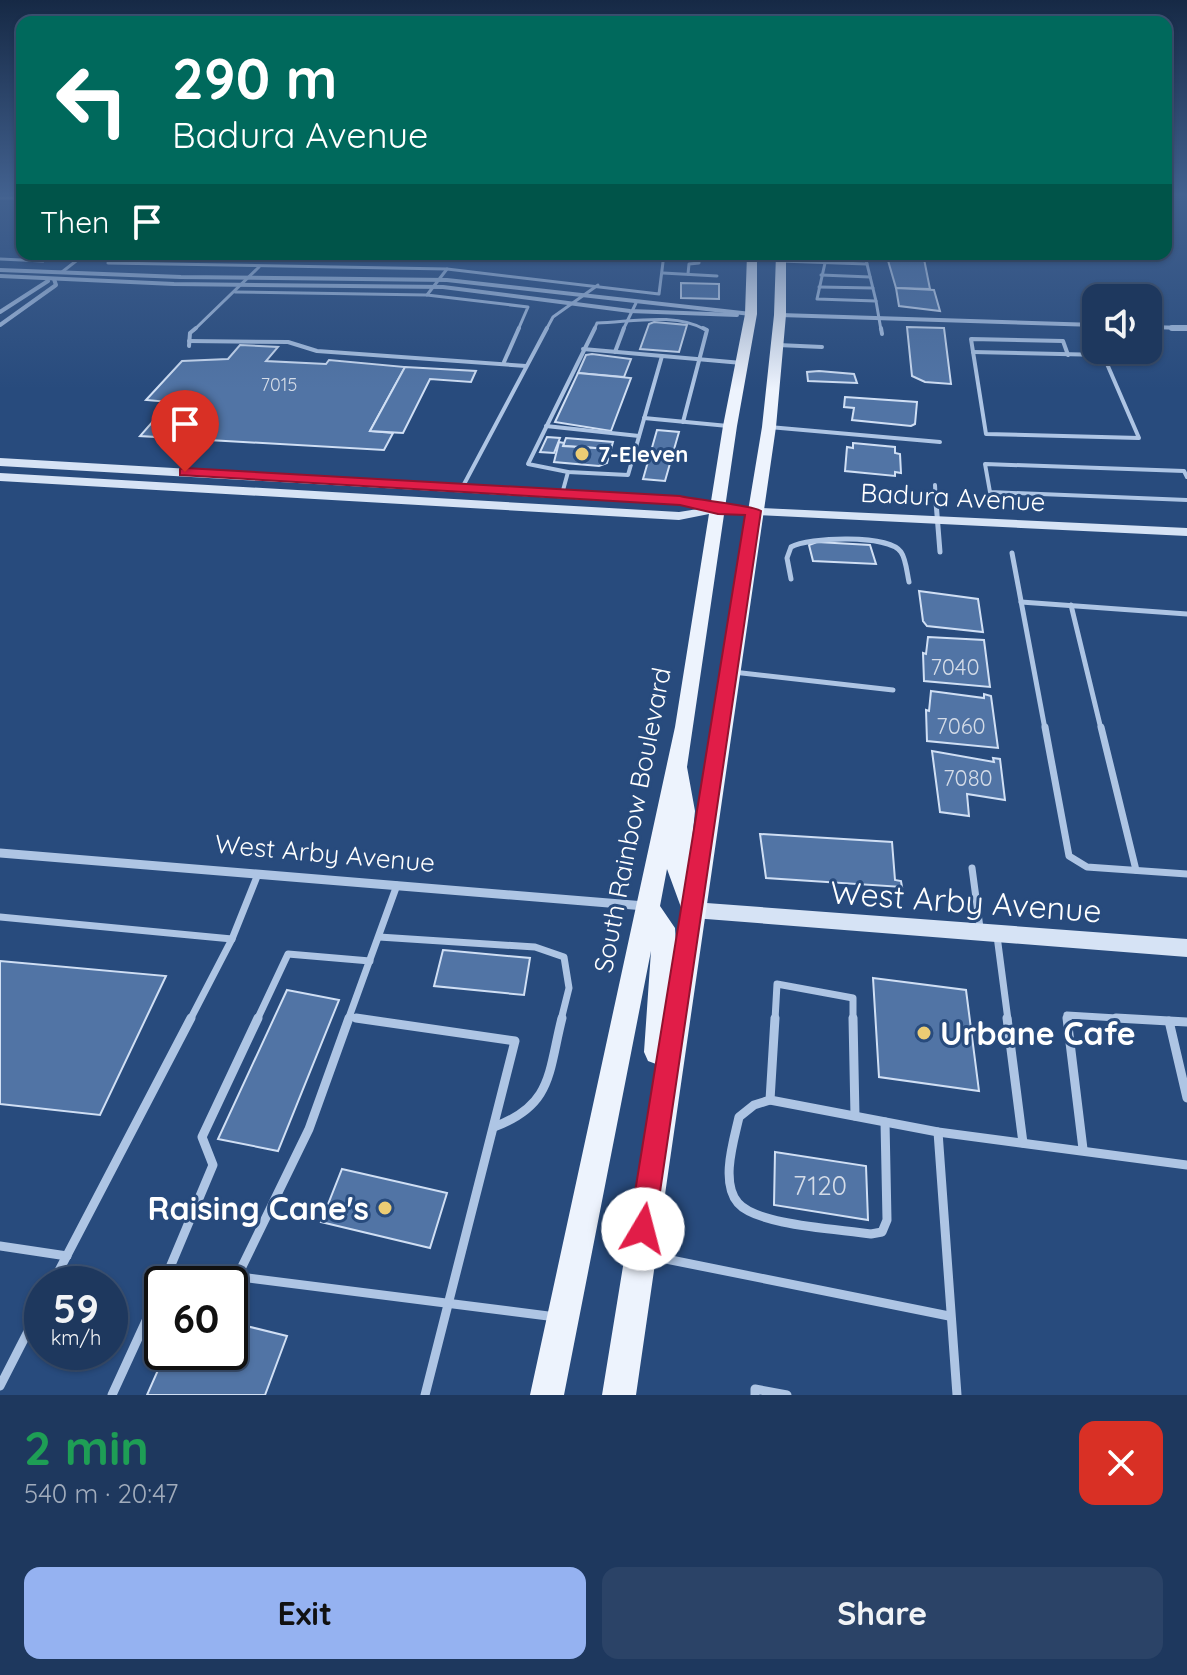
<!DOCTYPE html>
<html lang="en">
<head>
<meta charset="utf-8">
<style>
	:root { --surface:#1e385e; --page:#2b4367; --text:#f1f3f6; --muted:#a1acbc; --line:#3c5273; --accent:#95b2f1 }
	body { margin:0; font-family:Quicksand,sans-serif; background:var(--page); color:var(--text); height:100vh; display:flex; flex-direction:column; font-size:30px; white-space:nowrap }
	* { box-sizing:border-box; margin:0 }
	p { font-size:26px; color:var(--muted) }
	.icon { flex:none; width:44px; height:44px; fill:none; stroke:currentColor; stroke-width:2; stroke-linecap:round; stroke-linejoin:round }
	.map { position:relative; height:1395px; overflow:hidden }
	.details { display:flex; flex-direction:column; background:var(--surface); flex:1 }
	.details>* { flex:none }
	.banner { position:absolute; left:16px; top:16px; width:1156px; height:244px; border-radius:16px; box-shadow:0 2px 6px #0004,0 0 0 2px var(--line); background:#00695c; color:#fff; overflow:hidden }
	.buttons { position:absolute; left:1082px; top:284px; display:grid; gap:16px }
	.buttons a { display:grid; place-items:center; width:80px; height:80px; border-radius:16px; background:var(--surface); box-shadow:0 2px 6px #0004,0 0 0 2px var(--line); font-size:40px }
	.speed { position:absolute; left:24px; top:1266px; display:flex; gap:16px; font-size:40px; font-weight:700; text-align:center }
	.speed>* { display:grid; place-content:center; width:104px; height:104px; border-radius:50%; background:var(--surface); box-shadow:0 2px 6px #0004,0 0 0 2px var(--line); line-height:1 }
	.speed small { font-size:20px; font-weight:400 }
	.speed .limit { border:4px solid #111; border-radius:12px; background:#fff; color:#111 }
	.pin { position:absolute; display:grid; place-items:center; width:68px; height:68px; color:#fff; margin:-82px -34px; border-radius:50% 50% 50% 0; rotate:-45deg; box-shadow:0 0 8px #0007 }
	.pin .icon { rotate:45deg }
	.me { position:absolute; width:88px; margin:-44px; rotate:8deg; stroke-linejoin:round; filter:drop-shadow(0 0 6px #0008) }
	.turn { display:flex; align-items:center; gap:28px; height:168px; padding:0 24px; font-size:36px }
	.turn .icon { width:104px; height:104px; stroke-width:2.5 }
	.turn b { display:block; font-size:56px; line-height:68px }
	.then { display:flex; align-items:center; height:76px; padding:0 24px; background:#0003; gap:16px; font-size:30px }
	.round { display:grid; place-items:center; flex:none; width:84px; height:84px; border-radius:16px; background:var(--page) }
	.summary { display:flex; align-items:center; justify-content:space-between; height:136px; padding:0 24px }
	h1 { font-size:48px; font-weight:700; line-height:60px; color:#1e9e55 }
	.action { display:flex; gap:16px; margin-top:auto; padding:16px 24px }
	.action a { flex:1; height:92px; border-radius:16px; background:var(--accent); color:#111; font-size:32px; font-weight:700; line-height:92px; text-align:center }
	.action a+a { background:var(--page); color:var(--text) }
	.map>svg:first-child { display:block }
</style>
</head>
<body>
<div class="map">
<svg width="1187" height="1395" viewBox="0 0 1187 1395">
	<rect width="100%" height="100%" fill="#284b7d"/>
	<g fill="#5174a5" stroke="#d0dff4" stroke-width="2">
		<path d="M886,254h36l2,5 -37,-2z"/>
		<path d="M887,257l37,2 6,30 -34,-1z"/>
		<path d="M681,283l38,1v15l-38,-1z"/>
		<path d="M896,288l38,2 6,21 -41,-5z"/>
		<path d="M654,322l33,3 -8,27 -39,-3 9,-25z"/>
		<path d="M907,327l37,1 7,56 -26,-2 -13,-6z"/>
		<path d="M240,345l38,2 -12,14 60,3 3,-4 76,7 -35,64 23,2 -9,17 -244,-14 30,-34 -24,-2 36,-39 46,-2z"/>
		<path d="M586,355l6,-1 39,5 -7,18 -46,-4z"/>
		<path d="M405,367l71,4 -5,11 -41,-3 -27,54 -33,-2z"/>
		<path d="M819,371l35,3 3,9 -49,-2 -1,-9z"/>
		<path d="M578,373l53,5 -20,53 -56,-9z"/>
		<path d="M845,397l72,5 -2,22 -4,2 -59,-6 2,-12 -10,-1z"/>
		<path d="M657,430l22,2 -14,49 -22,-2z"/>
		<path d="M547,437l13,1 -6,15 -14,-1z"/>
		<path d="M566,438l47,4 -2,7 -48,-3z"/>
		<path d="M559,442l5,1 -1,3 48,3 -4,14 -8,3 -45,-4z"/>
		<path d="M853,443l42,4v6l5,1 1,19 -6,-1v4l-50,-5 2,-24 6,1z"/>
		<path d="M817,542l53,3 6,19 -63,-3 -4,-16z"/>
		<path d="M919,591l59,8 5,33 -56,-6 -4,-5z"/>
		<path d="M928,637l56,3 6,47 -66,-6 -1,-28 3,1z"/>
		<path d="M931,691l53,7v-4l7,2 7,52 -71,-7 -1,-31 3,1z"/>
		<path d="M932,751l62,11 -1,-4 7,1 5,41 -38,-6 2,22 -29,-4z"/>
		<path d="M760,834l132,8 3,38 6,1 1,6 -136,-9z"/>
		<path d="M443,950l87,8 -6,37 -90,-9z"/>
		<path d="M0,961l166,15 -66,139 -100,-11z"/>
		<path d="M873,978l93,12 13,101 -100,-14z"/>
		<path d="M287,990l52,10 -61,151 -60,-12z"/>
		<path d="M775,1152l91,14 2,54 -94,-15z"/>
		<path d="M342,1169l105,24 -17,55 -109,-26z"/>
		<path d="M230,1322l57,14 -22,59h-118l19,-43h64z"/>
	</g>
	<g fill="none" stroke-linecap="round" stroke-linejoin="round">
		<g stroke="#aec5e4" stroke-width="3">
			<path d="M0,198h22"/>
			<path d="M118,254l-10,9 339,6 212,25 5,-40"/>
			<path d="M827,254l-10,45 59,2 5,29"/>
			<path d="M0,259l43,2 9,-7"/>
			<path d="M780,261l87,3 -2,-10"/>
			<path d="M867,264l9,37"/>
			<path d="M447,269l-20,26 101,12 -10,23"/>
			<path d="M62,272l23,-18"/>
			<path d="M663,273l54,3"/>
			<path d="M688,274l1,-10 10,-1v-9"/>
			<path d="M821,275l49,2"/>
			<path d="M819,287l54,1"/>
			<path d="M235,292l192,3"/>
			<path d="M1091,325l2,5"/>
			<path d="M194,330l65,-63"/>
			<path d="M546,330l7,-13 45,-32"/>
			<path d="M594,330l3,-7c35,-1 78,-11 109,7"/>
			<path d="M623,330l13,-27"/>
		</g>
		<g stroke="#aec5e4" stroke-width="4">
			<path d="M595,328l-67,136 40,8 60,3 34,-119"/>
			<path d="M881,328l1,6"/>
			<path d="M1092,328l4,9"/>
			<path d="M189,341l99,1 29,9 209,15"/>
			<path d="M778,345l44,2"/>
			<path d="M189,346l1,-13 6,-5"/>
			<path d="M583,349l159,14"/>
			<path d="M615,352l9,-24"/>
			<path d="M973,352l131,3"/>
			<path d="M1068,355l-5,-14 -92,-2 15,95 153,4 -38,-88"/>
			<path d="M504,362l15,-34"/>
			<path d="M644,418l84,8"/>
			<path d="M683,422l24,-92 -4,-2"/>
			<path d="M546,426l93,10"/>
			<path d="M769,427l171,15"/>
			<path d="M1187,477l-3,-6 -199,-7 5,28 197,8"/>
			<path d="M935,485l1,19"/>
			<path d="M462,488l85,-160"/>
			<path d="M562,494l6,-22"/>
		</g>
		<g stroke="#aec5e4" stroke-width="5">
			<path d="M936,502l4,50"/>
			<path d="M1012,553l33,176"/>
			<path d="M791,579l-4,-21 4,-11c17,-10 98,-13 110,5 5,7 6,21 8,30"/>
			<path d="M1021,602l166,12"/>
			<path d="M1071,605l30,124"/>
			<path d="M733,672l160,18"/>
		</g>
		<g stroke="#aec5e4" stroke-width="7">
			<path d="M1045,727l24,129 18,11 100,7"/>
			<path d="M1101,727l35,143"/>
			<path d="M972,868l8,60"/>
			<path d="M0,917l232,22"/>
			<path d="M997,936l11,84"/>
			<path d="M379,937l156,10 29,10 5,31 -8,32"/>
			<path d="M350,1017l20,3"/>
			<path d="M190,1020l42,-81 26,-65"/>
			<path d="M257,1020l31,-66 82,7"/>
			<path d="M348,1020l49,-135"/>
			<path d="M775,1020l2,-36 76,14v22"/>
			<path d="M1068,1020l-1,-5 83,5"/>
		</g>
		<g stroke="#aec5e4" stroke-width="9">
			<path d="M356,1018l159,23 -90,354"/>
			<path d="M775,1018l-5,82 168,32 249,33"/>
			<path d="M853,1018l2,98"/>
			<path d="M1007,1018l16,125"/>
			<path d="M1067,1018l16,131"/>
			<path d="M1116,1018l53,3"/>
			<path d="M1187,1022l-18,-1 18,77"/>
			<path d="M770,1100l-16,5 -15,12c-5,23 -19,65 -1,86 20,23 103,26 133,31l11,-2 5,-12 -2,-98"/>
			<path d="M494,1127c59,-22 54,-54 68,-109"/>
			<path d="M938,1132l19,263"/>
			<path d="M0,1246l67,10"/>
			<path d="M651,1256l298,60"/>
			<path d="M170,1268l386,49"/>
			<path d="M237,1277l72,-148 40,-111"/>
			<path d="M52,1284l139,-266"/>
			<path d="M163,1284l50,-119 -11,-28 56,-119"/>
			<path d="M0,1386l42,-82"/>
			<path d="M112,1395l50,-109"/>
			<path d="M755,1395v-6l32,6"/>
		</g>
		<g stroke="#aec5e4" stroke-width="4">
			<path d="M0,270l181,7 266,3 304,34"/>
			<path d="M0,276l174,8 269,3 187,24 107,4"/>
			<path d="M0,312l48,-31"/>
			<path d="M780,315l316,10"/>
			<path d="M0,325l56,-40 -2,-6"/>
			<path d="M1148,327l39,1"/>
		</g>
		<path stroke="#aec5e4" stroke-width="6" d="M1172,328h15"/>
		<path stroke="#aec5e4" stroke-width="9" d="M0,853l645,53"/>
		<g fill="#d6e3f5" fill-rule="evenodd">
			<path d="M0,458l680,39 38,9 469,22v8l-473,-23 -35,7 -679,-39v-8l679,39 19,-3 -18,-4 -680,-39z"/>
			<path d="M693,902l494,37v18l-494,-39 -7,-2 -3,-6 3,-6z"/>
		</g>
		<path fill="#edf3fd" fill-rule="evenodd" d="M747,254h10v60l-20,112 -50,341 8,44 -5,49 72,-433 12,-112 2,-61h10v61l-10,112 -140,968h-34l54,-331 -8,-3 -4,-9 7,-101 -87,444h-34l145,-668 48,-301 22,-112zM667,869l15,41 -6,34 -1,-16 -15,-22z"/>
	</g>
	<linearGradient id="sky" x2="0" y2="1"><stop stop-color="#162945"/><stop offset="0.5" stop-color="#42618f"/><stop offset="1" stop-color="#42618f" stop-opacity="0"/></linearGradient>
	<rect width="1187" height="389" fill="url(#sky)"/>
	<path fill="#e11d48" stroke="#92132f" stroke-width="2" d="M185,468l495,28c16,4 73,9 81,15l-108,728 -10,4 -10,-4 -4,-10 116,-714 -27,-1 -38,-9 -500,-30v-6z"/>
	<g fill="#eccc74" stroke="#284b7d" stroke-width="3">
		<circle cx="582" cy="454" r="8"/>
		<circle cx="924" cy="1033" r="8"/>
		<circle cx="385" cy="1208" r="8"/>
	</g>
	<g text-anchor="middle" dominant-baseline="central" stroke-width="6" stroke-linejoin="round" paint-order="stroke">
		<g font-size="18" fill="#d4dce8">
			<text x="279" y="384">7015</text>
		</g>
		<g font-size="22" font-weight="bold" fill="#fff" stroke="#284b7d" text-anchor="start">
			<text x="598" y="454">7-Eleven</text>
		</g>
		<g font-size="22" fill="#d4dce8">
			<text x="955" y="667">7040</text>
			<text x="961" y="726">7060</text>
			<text x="968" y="778">7080</text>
		</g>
		<g font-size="26" fill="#fff" stroke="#284b7d">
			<text transform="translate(953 497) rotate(3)">Badura Avenue</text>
			<text transform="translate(632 820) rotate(-79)">South Rainbow Boulevard</text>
			<text transform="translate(325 853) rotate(5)">West Arby Avenue</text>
		</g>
		<g font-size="26" fill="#d4dce8">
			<text x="820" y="1185">7120</text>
		</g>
		<g font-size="32" fill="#fff" stroke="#284b7d">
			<text transform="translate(966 901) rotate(4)">West Arby Avenue</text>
		</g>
		<g font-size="32" font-weight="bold" fill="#fff" stroke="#284b7d" text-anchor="start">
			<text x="940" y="1033">Urbane Cafe</text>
			<text x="369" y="1208" text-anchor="end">Raising Cane's</text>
		</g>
	</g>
</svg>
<div class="buttons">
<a><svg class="icon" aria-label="sound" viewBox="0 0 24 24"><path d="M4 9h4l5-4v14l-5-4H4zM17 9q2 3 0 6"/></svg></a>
</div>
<div class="speed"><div>59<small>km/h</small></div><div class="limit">60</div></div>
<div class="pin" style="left:185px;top:472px;background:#d93025"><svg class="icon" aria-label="arrive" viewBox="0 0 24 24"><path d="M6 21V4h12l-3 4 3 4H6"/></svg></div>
<svg class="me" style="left:643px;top:1229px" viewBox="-20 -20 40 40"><circle r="19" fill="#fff"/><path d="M0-13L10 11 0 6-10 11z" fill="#e11d48"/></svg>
<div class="banner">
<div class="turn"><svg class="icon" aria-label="left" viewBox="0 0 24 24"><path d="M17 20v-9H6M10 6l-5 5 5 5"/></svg><div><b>290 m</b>Badura Avenue</div></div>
<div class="then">Then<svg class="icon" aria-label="arrive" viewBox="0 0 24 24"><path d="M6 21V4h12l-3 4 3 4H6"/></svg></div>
</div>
</div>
<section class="details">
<div class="summary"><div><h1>2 min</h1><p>540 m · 20:47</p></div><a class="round" style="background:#d93025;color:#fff"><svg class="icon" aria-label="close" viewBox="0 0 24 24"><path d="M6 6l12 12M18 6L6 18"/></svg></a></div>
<div class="action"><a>Exit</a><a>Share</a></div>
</section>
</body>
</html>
